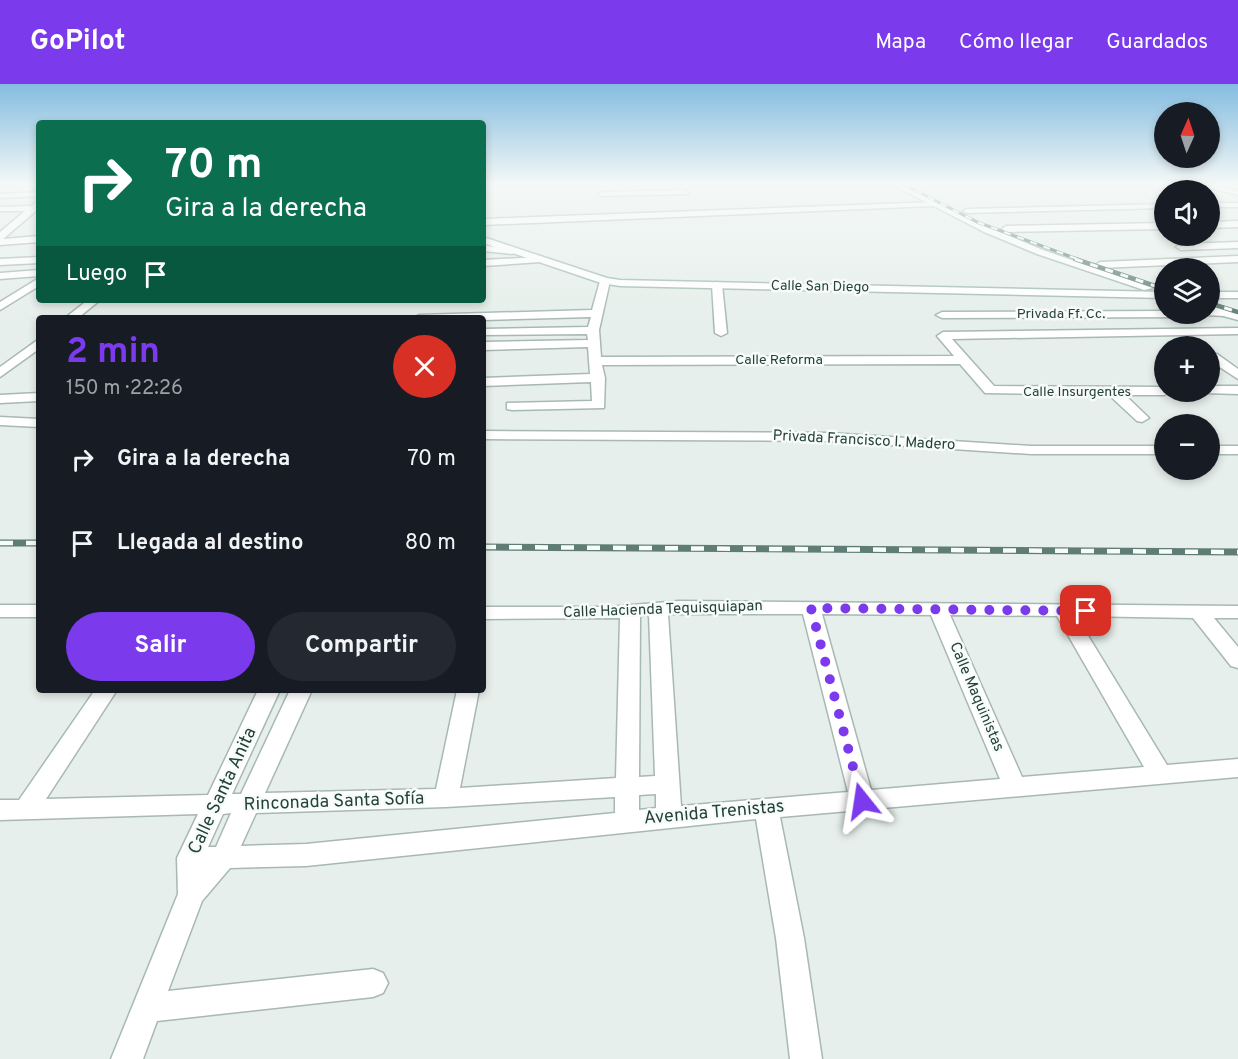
<!DOCTYPE html>
<html lang="es">
<head>
<meta charset="utf-8">
<style>
	:root { --surface:#171b24; --page:#242831; --text:#f1f3f6; --muted:#9ea1a6; --accent:#7c3aed }
	body { margin:0; font-family:Overpass,sans-serif; background:var(--page); color:var(--text); height:100vh; display:flex; flex-direction:column; font-size:22px; white-space:nowrap }
	* { box-sizing:border-box; margin:0 }
	p { font-size:20px; color:var(--muted) }
	.icon { flex:none; width:33px; height:33px; fill:none; stroke:currentColor; stroke-width:2; stroke-linecap:round; stroke-linejoin:round }
	.map { position:relative; flex:1; overflow:hidden }
	.sheet { position:absolute; left:36px; top:231px; width:450px; height:378px; display:flex; flex-direction:column; background:var(--surface); border-radius:6px; box-shadow:0 3px 9px #0003 }
	.sheet>* { flex:none }
	.banner { position:absolute; left:36px; top:36px; width:450px; height:183px; border-radius:6px; box-shadow:0 3px 9px #0003; background:#0b6e4f; color:#fff; overflow:hidden }
	.needle { width:39px; rotate:3deg }
	.tools { position:absolute; left:1154px; top:18px; display:grid; gap:12px }
	.tools a { display:grid; place-items:center; width:66px; height:66px; border-radius:50%; background:var(--surface); box-shadow:0 3px 9px #0003; font-size:30px }
	.pin { position:absolute; display:grid; place-items:center; width:51px; height:51px; color:#fff; margin:-26px; border-radius:12px; box-shadow:0 3px 9px #0006 }
	.me { position:absolute; width:66px; margin:-33px; rotate:345deg; stroke-linejoin:round; filter:drop-shadow(0 0 4px #0008) }
	.turn { display:flex; align-items:center; gap:21px; height:126px; padding:0 30px; font-size:27px }
	.turn .icon { width:78px; height:78px; stroke-width:2.5 }
	.turn b { display:block; font-size:42px; line-height:51px }
	.then { display:flex; align-items:center; height:57px; padding:0 30px; background:#0003; gap:12px; font-size:22px }
	.round { display:grid; place-items:center; flex:none; width:63px; height:63px; border-radius:32px; background:var(--page) }
	.head { display:flex; align-items:center; justify-content:space-between; height:102px; padding:0 30px }
	h1 { font-size:36px; font-weight:700; line-height:45px; color:var(--accent) }
	.action { display:flex; gap:12px; margin-top:auto; padding:12px 30px }
	.action a { flex:1; height:69px; border-radius:36px; background:var(--accent); color:#fff; font-size:24px; font-weight:700; line-height:69px; text-align:center }
	.action a+a { background:var(--page); color:var(--text) }
	ul { padding:0; list-style:none }
	li { display:flex; align-items:center; gap:18px; height:84px; padding:0 30px }
	li div { flex:1 }
	li b { display:block; font-size:22px }
	li em { font-style:normal }
	header { display:flex; align-items:center; gap:36px; box-sizing:border-box; height:84px; padding:0 30px; background:var(--accent); color:#fff }
	header strong { font-size:28px }
	nav { display:flex; gap:33px; margin-inline-start:auto; font-size:21px }
	.map>svg:first-child { display:block }
</style>
</head>
<body>
<header>
<strong>GoPilot</strong>
<nav><a>Mapa</a><a>Cómo llegar</a><a>Guardados</a></nav>
</header>
<div class="map">
<svg width="1238" height="975" viewBox="0 0 1238 975">
	<rect width="100%" height="100%" fill="#e6efeb"/>
	<g fill="none" stroke-linecap="round" stroke-linejoin="round">
		<defs>
			<g id="street">
				<path d="M1195,100h16l27,7v4z"/>
				<path d="M685,106l3,4 -86,2 -4,-2 4,-2z"/>
				<path d="M39,108v4l-39,2v-4z"/>
				<path d="M39,117l-2,9 -34,29 36,-3v6l-39,3v-13l25,-21h-25v-4l31,-1z"/>
				<path d="M936,118l-3,4 -450,19v-6z"/>
				<path d="M1216,119h22v4h-19z"/>
				<path d="M1164,120v4l-197,5 -4,-2 4,-2z"/>
				<path d="M1238,137v6l-29,1v-6z"/>
				<path d="M1164,139v6l-158,3 -4,-3 4,-3z"/>
				<path d="M1238,158v6l-57,2 -5,-3 5,-3z"/>
				<path d="M483,161l34,6 -5,3 -29,-3z"/>
				<path d="M1238,172v6l-138,6 -5,-3 5,-3z"/>
				<path d="M39,173v6l-39,2v-6z"/>
				<path d="M538,173l3,1v4l-58,4v-6z"/>
				<path d="M39,186v6l-39,3v-6z"/>
				<path d="M39,194v8l-39,24v-8z"/>
				<path d="M605,194l5,3 -11,49 2,27 353,-1 -17,-20 6,-4 295,-4v6l-286,5 42,47 170,1v5h6l-6,3h-39l24,23 -7,4 -5,-1 -28,-26 -124,-2 -25,-29 -358,1 3,13 -1,30 -92,2 -5,-1v-6l85,-2 -1,-19 -108,4v-8l107,-4 -2,-27 -105,3v-8l105,-2 -1,-6 -104,1v-6l105,-2 3,-10 -108,3 -70,-2 6,-3 173,-5 8,-29z"/>
				<path d="M717,198l5,3 5,48 -6,3 -6,-3 -3,-48z"/>
				<path d="M88,216h12l-22,18h-13z"/>
				<path d="M1209,226h16l6,3 -6,3 -20,-1 -1,-1h5z"/>
				<path d="M1164,227v3h22l-6,3 -238,1 -6,-3 6,-3z"/>
				<path d="M39,255v10l-39,28v-10z"/>
				<path d="M1209,270h8l21,15v10l-29,-19z"/>
				<path d="M1209,302h29v8l-34,-1 5,-1z"/>
				<path d="M39,309v8l-39,2v-8z"/>
				<path d="M0,333l39,2v8l-39,-2z"/>
				<path d="M483,347l346,2 202,13h133v8h-133l-202,-13 -346,-2z"/>
				<rect x="1209" y="362" width="29" height="8"/>
				<path d="M679,517l559,5v12h-24l24,29v21l-7,-2 -38,-48 -117,-2 91,149 71,-6v18l-458,40 24,121 18,121h-32l-14,-121 -20,-119 -450,47 -76,2 -28,33 -34,90 205,-22 10,4 5,10 -5,10 -10,4 -216,24 -14,38h-32l67,-165 -1,-36 21,-44 -198,6v-20h19l76,-110h22l-71,109 162,-4 50,-105h22l-48,104h9l49,-104h22l-47,103 171,-4 21,-99h22l-19,98 156,-10 4,-160 -137,1v-12h126zM668,530h135l45,178 -167,14zM822,530l109,1 69,164 -129,11zM649,531l6,161 -16,1 1,-161zM950,531l107,1 87,151 -122,10zM656,710v14l-17,2v-15zM615,713v16l-309,31 -65,2 15,-33 190,-6zM231,729l-15,34h-8l15,-33z"/>
				<rect x="0" y="521" width="39" height="12"/>
			</g>
			<g id="secondary">
				<path d="M891,100h11l88,44 53,22 110,38 -9,2 -107,-36 -53,-22z"/>
				<path d="M483,153l124,41 13,2 544,12v6l-544,-12 -19,-3 -118,-40z"/>
				<rect x="1209" y="208" width="29" height="6"/>
				<path d="M1209,221l29,8v7l-29,-8z"/>
			</g>
		</defs>
		<use href="#street" stroke="#a8b8b2" stroke-width="3"/>
		<use href="#secondary" stroke="#a4bbb3" stroke-width="3"/>
		<use href="#street" fill="#fff" fill-rule="evenodd"/>
		<use href="#secondary" fill="#fff" fill-rule="evenodd"/>
		<defs>
			<path id="rail-far2" d="M903,100l74,38 103,38"/>
			<g id="rail-far1">
				<path d="M1075,175l89,30"/>
				<path d="M1209,219l29,9"/>
			</g>
			<g id="rail">
				<path d="M0,459h39"/>
				<path d="M483,463l755,5"/>
			</g>
		</defs>
		<use href="#rail-far2" stroke="#5f7d75" stroke-width="3"/>
		<use href="#rail-far1" stroke="#5f7d75" stroke-width="4.5"/>
		<use href="#rail" stroke="#5f7d75" stroke-width="7"/>
		<use href="#rail-far2" stroke="#f7fbf9" stroke-width="2" stroke-dasharray="7" stroke-linecap="butt"/>
		<use href="#rail-far1" stroke="#f7fbf9" stroke-width="3" stroke-dasharray="8" stroke-linecap="butt"/>
		<use href="#rail" stroke="#f7fbf9" stroke-width="4.5" stroke-dasharray="13" stroke-linecap="butt"/>
	</g>
	<linearGradient id="sky" x2="0" y2="1"><stop stop-color="#84bce0"/><stop offset="0.42" stop-color="#f4f8f6"/><stop offset="1" stop-color="#f4f8f6" stop-opacity="0"/></linearGradient>
	<rect width="1238" height="237" fill="url(#sky)"/>
	<g fill="none" stroke-linecap="round" stroke-linejoin="round">
		<path stroke="#7c3aed" stroke-width="10" stroke-dasharray="0 18" d="M862,717l-51,-193 275,3"/>
	</g>
	<g text-anchor="middle" dominant-baseline="central" stroke-width="5" stroke-linejoin="round" paint-order="stroke">
		<g font-size="14" fill="#24423a" stroke="#f7fbf9">
			<text transform="translate(820 203) rotate(1)">Calle San Diego</text>
			<text x="1061" y="230">Privada Ff. Cc.</text>
			<text x="779" y="276">Calle Reforma</text>
			<text x="1077" y="308">Calle Insurgentes</text>
		</g>
		<g font-size="15" fill="#24423a" stroke="#f7fbf9">
			<text transform="translate(864 357) rotate(3)">Privada Francisco I. Madero</text>
			<text transform="translate(663 526) rotate(-2)">Calle Hacienda Tequisquiapan</text>
			<text transform="translate(976 613) rotate(67)">Calle Maquinistas</text>
		</g>
		<g font-size="18" fill="#24423a" stroke="#f7fbf9">
			<text transform="translate(223 707) rotate(-65)">Calle Santa Anita</text>
			<text transform="translate(334 718) rotate(-2)">Rinconada Santa Sofía</text>
			<text transform="translate(714 729) rotate(-5)">Avenida Trenistas</text>
		</g>
	</g>
</svg>
<div class="tools">
<a><svg class="needle" viewBox="-14 -14 28 28"><path d="M0-13l5 13h-10z" fill="#e53935"/><path d="M0 13l5-13h-10z" fill="#9ea1a6"/></svg></a>
<a><svg class="icon" aria-label="sound" viewBox="0 0 24 24"><path d="M4 9h4l5-4v14l-5-4H4zM17 9q2 3 0 6"/></svg></a>
<a><svg class="icon" aria-label="layers" viewBox="0 0 24 24"><path d="M12 4l9 5-9 5-9-5zM3 14l9 5 9-5"/></svg></a>
<a>+</a>
<a>−</a>
</div>
<div class="pin" style="left:1086px;top:527px;background:#d93025"><svg class="icon" aria-label="arrive" viewBox="0 0 24 24"><path d="M6 21V4h12l-3 4 3 4H6"/></svg></div>
<svg class="me" style="left:862px;top:717px" viewBox="-20 -20 40 40"><path d="M0-17L14 15 0 8-14 15z" fill="#7c3aed" stroke="#fff" stroke-width="4"/></svg>
<div class="banner">
<div class="turn"><svg class="icon" aria-label="right" viewBox="0 0 24 24"><path d="M7 20v-9h11M14 6l5 5-5 5"/></svg><div><b>70 m</b>Gira a la derecha</div></div>
<div class="then">Luego<svg class="icon" aria-label="arrive" viewBox="0 0 24 24"><path d="M6 21V4h12l-3 4 3 4H6"/></svg></div>
</div>
<section class="sheet">
<div class="head"><div><h1>2 min</h1><p>150 m · 22:26</p></div><a class="round" style="background:#d93025;color:#fff"><svg class="icon" aria-label="close" viewBox="0 0 24 24"><path d="M6 6l12 12M18 6L6 18"/></svg></a></div>
<ul>
<li><svg class="icon" aria-label="right" viewBox="0 0 24 24"><path d="M7 20v-9h11M14 6l5 5-5 5"/></svg><div><b>Gira a la derecha</b></div><em>70 m</em></li>
<li><svg class="icon" aria-label="arrive" viewBox="0 0 24 24"><path d="M6 21V4h12l-3 4 3 4H6"/></svg><div><b>Llegada al destino</b></div><em>80 m</em></li>
</ul>
<div class="action"><a>Salir</a><a>Compartir</a></div>
</section>
</div>
</body>
</html>
